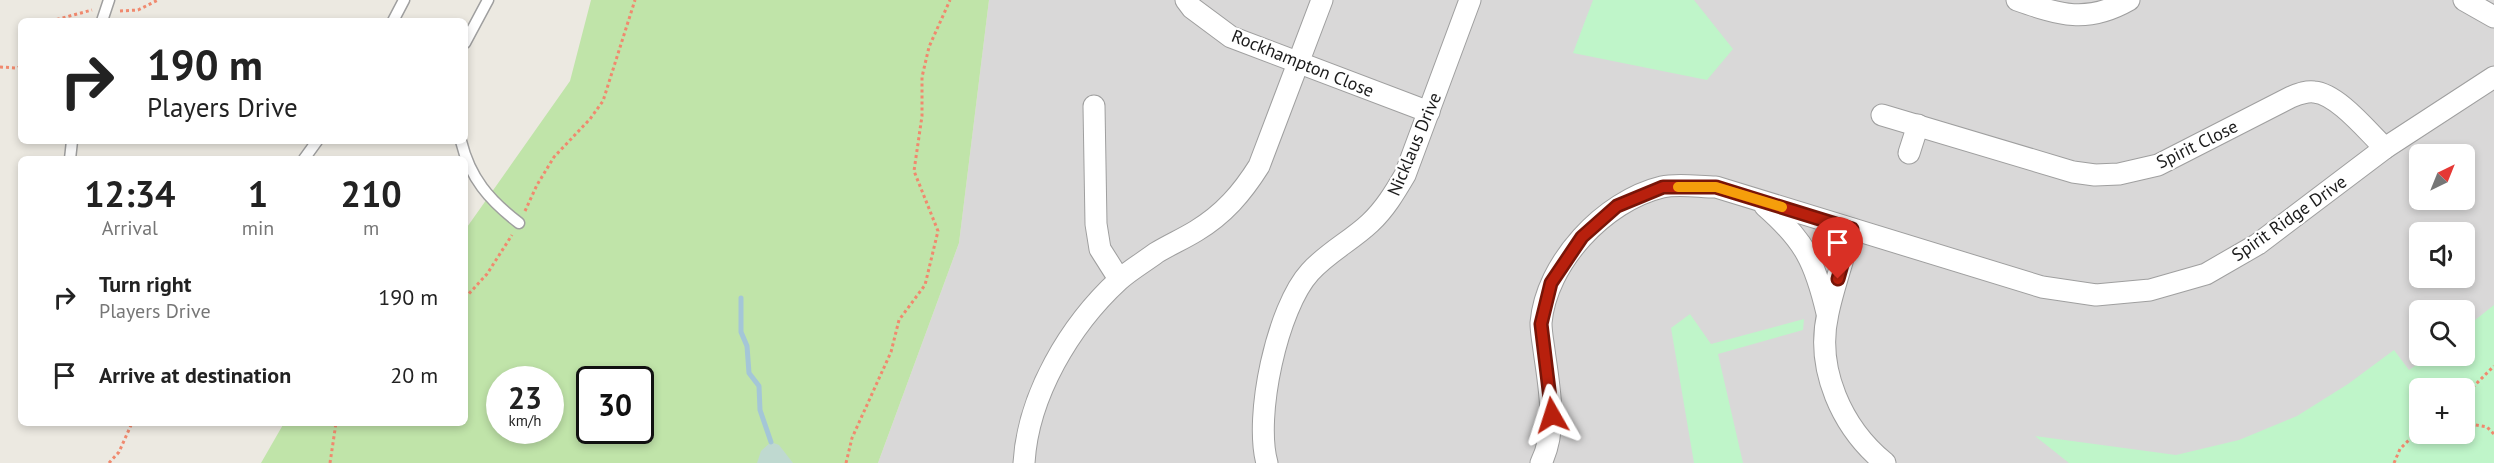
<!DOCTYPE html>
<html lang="en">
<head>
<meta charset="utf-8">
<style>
	:root { --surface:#fff; --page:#f2f2f2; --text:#222; --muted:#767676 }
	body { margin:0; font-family:"PT Sans",sans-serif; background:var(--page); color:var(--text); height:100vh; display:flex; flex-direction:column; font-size:22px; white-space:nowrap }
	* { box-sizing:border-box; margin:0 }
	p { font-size:20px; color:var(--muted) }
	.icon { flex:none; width:33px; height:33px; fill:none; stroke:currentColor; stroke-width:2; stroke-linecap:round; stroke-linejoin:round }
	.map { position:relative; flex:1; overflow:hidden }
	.drawer { position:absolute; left:18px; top:156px; width:450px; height:270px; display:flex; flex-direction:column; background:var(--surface); border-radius:9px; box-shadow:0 3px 9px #0003 }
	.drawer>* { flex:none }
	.top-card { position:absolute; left:18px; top:18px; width:450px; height:126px; border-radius:9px; box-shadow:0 3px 9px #0003; background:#fff; color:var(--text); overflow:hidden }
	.needle { width:39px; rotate:43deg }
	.buttons { position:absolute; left:2409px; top:144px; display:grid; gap:12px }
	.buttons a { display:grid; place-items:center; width:66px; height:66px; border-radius:9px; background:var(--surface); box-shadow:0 3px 9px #0003; font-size:30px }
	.speed { position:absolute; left:486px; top:366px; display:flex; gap:12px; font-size:30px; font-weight:700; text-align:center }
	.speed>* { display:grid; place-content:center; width:78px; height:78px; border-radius:50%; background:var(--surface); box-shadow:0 3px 9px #0003; line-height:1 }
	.speed small { font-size:15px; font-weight:400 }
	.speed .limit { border:3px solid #111; border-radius:9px; background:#fff; color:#111 }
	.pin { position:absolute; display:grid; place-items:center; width:51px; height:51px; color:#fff; margin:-62px -26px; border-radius:50% 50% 50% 0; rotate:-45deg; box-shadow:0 0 6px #0007 }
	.pin .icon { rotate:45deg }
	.me { position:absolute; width:66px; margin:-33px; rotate:354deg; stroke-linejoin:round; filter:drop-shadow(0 0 4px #0008) }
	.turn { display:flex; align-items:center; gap:21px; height:126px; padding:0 30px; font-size:27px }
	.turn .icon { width:78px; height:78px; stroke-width:2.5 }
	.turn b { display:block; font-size:42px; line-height:51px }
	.eta { display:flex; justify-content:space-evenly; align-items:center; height:102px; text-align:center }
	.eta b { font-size:36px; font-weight:700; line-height:42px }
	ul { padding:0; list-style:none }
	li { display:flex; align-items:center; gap:18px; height:78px; padding:0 30px }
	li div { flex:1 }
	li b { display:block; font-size:22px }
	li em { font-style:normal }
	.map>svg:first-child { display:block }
</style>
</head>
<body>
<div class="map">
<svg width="2494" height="463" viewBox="0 0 2494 463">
	<rect width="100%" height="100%" fill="#ece9e1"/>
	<path fill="#d9d8d8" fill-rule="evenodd" d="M989,0h1505v463h-1616l81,-220zM2420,154h44v46h-44zM2420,232h44v46h-44zM2420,310h44v46h-44zM2420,388h44v46h-44z"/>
	<path fill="#c0e4a9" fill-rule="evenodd" d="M591,0h398l-30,243 -81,220h-617l23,-40h181v-193l105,-149zM500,380h50v50h-50zM590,380h50v50h-50z"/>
	<path fill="#bfd9d0" d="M771,442l8,3 14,18h-36l4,-12z"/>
	<g fill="#bff5c9" fill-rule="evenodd">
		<path d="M1593,0h101l39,49 -26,31 -134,-27z"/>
		<path d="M2494,305v158h-425l-34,-27 141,19 63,-15 58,-24 51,-32 46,-34 15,20 20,-14h35l1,-28zM2420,388h44v46h-44z"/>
		<path d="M1690,314l21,30 93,-25 -1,11 -85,24 25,109h-49l-23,-135z"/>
	</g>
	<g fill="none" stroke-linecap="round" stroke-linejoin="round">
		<path stroke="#a4c6d7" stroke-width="5" d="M741,298v34l6,14 2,27 10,13 1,24 11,32"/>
		<defs>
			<g id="service">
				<path d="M102,21l7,-21"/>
				<path d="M393,21l11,-21"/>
				<path d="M465,43l23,-43"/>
				<path d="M461,141c9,37 28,59 58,82"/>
				<path d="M70,159l2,-18"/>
				<path d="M304,159l13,-18"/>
			</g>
			<g id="minor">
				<path d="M1186,0l6,8 39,29 198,75"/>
				<path d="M2017,0c43,15 70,24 112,0"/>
				<path d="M2464,0l30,17"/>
				<path d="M1094,106l2,118 4,25 19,30"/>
				<path d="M1882,115l191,57 22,3 24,-1 39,-9 133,-68c8,-3 15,-6 23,-5 24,2 54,40 71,56"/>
				<path d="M1909,153l9,-28"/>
				<path d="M1765,206c40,35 50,56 62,107"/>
				<path d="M1852,229c-8,28 -18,56 -24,84 -13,56 14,115 57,150"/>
				<path d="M1024,463c4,-68 46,-138 95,-183 11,-10 25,-18 37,-27 13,-8 27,-14 40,-22 28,-17 46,-38 63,-65l63,-166"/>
				<path d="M1267,463c-13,-46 10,-155 43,-191 18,-20 41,-31 60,-49 15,-14 25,-31 35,-48l65,-175"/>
				<path d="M1541,463c17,-34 8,-76 3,-113 -1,-8 -3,-18 -3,-27 5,-60 63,-122 121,-136 16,-4 38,0 54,0l326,100 54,8 54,-5 56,-16 52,-30 127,-96 109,-71"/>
			</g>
		</defs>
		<use href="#service" stroke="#9f9f9f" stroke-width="13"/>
		<use href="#minor" stroke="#9f9f9f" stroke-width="23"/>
		<g stroke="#f0896e" stroke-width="3" stroke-dasharray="3 3" stroke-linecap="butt">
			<path d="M120,11l18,-1 20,-10"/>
			<path d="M51,21l41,-11"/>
			<path d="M0,67l17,1 4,-2"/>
			<path d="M525,211l12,-26 17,-28 36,-38 13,-18 32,-101"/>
			<path d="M465,298l22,-24 25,-39"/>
			<path d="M2464,396l30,-30"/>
			<path d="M2464,423l23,4 7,7"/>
			<path d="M109,463l10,-11 13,-29"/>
			<path d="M330,463l6,-40"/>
			<path d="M846,463l6,-25 39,-86 8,-32 26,-35 13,-54 -24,-60 8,-55v-39l7,-30 21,-47"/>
			<path d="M2394,463l6,-14 20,-20"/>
		</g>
		<use href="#service" stroke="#fff" stroke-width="10"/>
		<use href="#minor" stroke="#fff" stroke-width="21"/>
	</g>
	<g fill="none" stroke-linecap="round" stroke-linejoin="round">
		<defs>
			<path id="route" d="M1552,415l-11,-91 10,-41 31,-46 35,-31 46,-19h53l136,42 -14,50"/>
		</defs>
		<use href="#route" stroke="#781508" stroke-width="15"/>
		<use href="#route" stroke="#b8200d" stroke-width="10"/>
		<path stroke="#f59e0b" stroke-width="10" d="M1678,187h38l66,20"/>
	</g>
	<g text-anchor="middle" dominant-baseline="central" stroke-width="4.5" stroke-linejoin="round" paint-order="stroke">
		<g font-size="18" fill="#1b1b1b" stroke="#fff">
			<text transform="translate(1303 63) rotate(22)">Rockhampton Close</text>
			<text transform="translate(1414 144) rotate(-67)">Nicklaus Drive</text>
			<text transform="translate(2197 144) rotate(-26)">Spirit Close</text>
			<text transform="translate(2289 218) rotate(-35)">Spirit Ridge Drive</text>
		</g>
	</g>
</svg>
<div class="buttons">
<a><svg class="needle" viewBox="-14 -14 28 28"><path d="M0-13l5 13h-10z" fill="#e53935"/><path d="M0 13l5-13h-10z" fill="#767676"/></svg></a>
<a><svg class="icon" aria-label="sound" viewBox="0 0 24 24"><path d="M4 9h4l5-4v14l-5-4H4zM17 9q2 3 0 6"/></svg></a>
<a><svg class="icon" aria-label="search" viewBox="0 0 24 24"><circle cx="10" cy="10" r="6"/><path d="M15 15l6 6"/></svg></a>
<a>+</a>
</div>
<div class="speed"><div>23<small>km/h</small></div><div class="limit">30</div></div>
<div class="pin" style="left:1838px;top:279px;background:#d93025"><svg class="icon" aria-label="arrive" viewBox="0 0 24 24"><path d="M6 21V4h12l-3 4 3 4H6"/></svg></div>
<svg class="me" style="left:1552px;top:415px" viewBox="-20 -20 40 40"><path d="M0-17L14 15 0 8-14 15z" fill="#b8200d" stroke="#fff" stroke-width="4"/></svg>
<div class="top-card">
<div class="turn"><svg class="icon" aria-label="right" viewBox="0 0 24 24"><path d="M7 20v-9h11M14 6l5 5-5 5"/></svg><div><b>190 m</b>Players Drive</div></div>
</div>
<section class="drawer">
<div class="eta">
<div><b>12:34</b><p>Arrival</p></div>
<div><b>1</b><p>min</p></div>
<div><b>210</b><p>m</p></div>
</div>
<ul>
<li><svg class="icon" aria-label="right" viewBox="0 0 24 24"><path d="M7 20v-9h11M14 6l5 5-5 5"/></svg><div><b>Turn right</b><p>Players Drive</p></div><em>190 m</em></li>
<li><svg class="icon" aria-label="arrive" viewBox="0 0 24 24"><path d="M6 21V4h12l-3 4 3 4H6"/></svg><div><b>Arrive at destination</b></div><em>20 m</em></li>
</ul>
</section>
</div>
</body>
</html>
